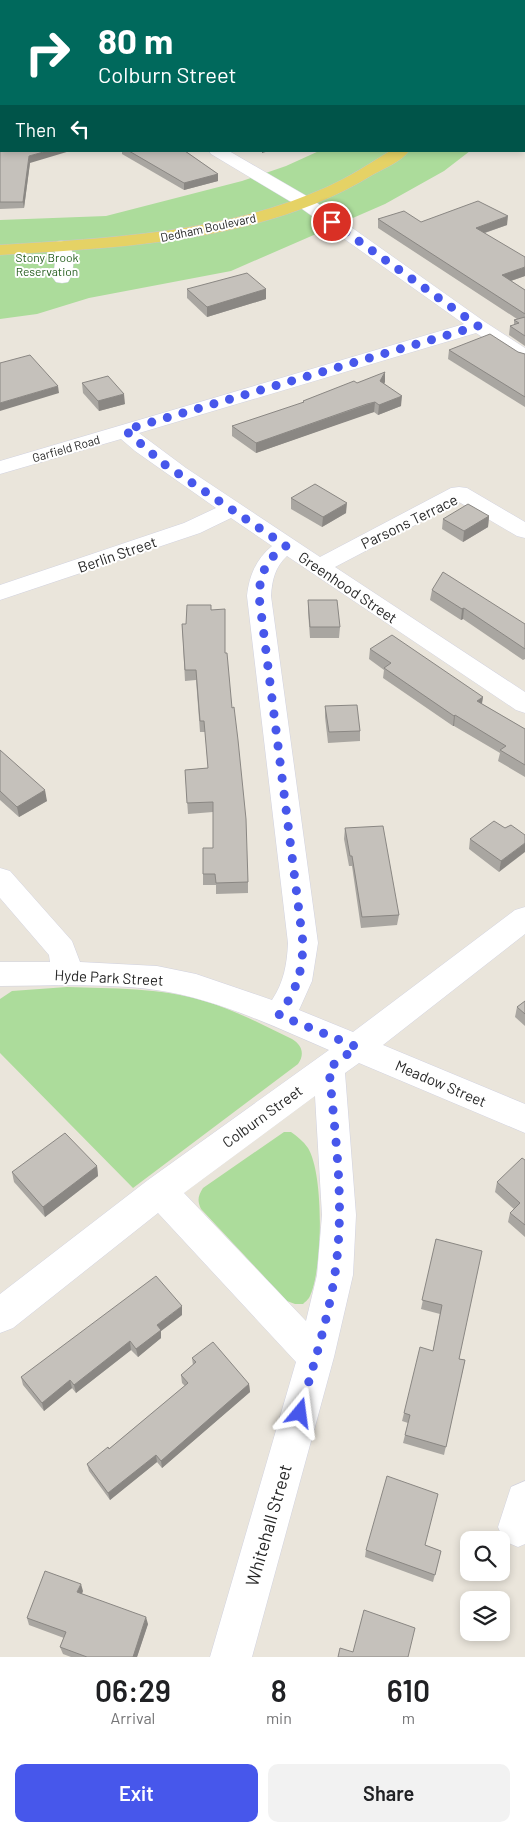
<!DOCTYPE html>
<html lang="en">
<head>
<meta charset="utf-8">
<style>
	:root { --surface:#fff; --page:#f2f2f2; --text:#202124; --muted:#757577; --accent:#4757eb }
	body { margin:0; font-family:Barlow,sans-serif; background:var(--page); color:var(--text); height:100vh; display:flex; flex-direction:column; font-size:19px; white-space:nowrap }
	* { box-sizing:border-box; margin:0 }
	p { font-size:16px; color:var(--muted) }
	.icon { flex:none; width:28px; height:28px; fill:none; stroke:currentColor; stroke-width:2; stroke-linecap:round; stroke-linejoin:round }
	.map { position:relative; height:1657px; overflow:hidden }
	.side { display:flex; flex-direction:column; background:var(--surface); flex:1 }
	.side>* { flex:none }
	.banner { position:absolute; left:0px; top:0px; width:525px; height:152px; box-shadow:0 2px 8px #0003; background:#00695c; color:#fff; overflow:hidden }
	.fabs { position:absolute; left:460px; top:1531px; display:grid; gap:10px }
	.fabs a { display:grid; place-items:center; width:50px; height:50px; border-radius:10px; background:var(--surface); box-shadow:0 2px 8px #0003; font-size:25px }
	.pin { position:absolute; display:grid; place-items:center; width:42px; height:42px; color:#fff; margin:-21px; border:2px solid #fff; border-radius:50%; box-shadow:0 1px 5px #0007 }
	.me { position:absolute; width:55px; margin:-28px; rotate:16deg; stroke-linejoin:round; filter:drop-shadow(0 0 4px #0008) }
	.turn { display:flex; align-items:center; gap:18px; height:105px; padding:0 15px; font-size:22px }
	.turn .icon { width:65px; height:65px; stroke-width:2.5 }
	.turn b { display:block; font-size:35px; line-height:42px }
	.then { display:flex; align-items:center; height:48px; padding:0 15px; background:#0003; gap:10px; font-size:19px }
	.eta { display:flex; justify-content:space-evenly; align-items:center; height:85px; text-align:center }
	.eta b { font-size:30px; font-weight:600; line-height:35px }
	.primary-button { display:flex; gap:10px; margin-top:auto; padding:10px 15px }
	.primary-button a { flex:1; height:58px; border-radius:10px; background:var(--accent); color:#fff; font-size:20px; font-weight:600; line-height:58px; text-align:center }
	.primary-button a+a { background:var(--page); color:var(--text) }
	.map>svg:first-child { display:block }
</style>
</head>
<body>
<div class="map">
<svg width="525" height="1657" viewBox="0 0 525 1657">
	<rect width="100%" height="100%" fill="#eae5db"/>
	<g fill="#acdc9b">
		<path d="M319,151h151l-26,20 -59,33 -154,67 -142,27 -52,16 -37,5v-99l106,-4 136,-35 44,-15z"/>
		<path d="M67,987c45,2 93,0 137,14 31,9 59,24 88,38 10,6 13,15 6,25l-165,124 -133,-135v-54l12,-8z"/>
		<path d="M284,1132h7c6,4 12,9 17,16 16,26 15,120 2,148 -1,3 -5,6 -7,8h-8l-8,-3 -86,-92c-4,-9 -3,-13 2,-21z"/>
	</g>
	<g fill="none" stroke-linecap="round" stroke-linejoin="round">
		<defs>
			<g id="minor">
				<path d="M209,151h20l81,47 175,124 40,26v14l-7,-2 -42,-27 -337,100 47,35 134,89 131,-69 8,-1 8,1 58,34v16l-8,-2 -58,-34 -124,65 190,125v21l-9,-3 -229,-154c-12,11 -15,24 -16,40l47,347 -6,38 -13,29 54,22 162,-122 10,-3v27l-142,111 142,59v29l-166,-70 -14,10 11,142 -3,60 -19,82 -82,300h-42l86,-295 -138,-149 -145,115 -13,5v-39l148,-114 181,-130c-54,-23 -114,-52 -173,-60 -51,-7 -104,-4 -156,-4v-24h50l-1,-7 -49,-57v-30l10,3 62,70 8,21 77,4 39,8 76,26c12,-18 15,-36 16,-57l-41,-347c2,-20 9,-37 25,-50l-41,-28 -31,15 -200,67v-15l184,-62 32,-15 -81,-57 -14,-12 -121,35v-13l464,-137 -166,-118 -87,-52zM315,1096l7,119 -5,60 -11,46 -122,-128z"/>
				<path d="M62,241l6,1c7,10 7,30 0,40l-6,1 -6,-1 -3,-4 3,-22 -3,-10 3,-4z"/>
				<path d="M525,1481v63l-7,3 -14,-6 -6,-14 13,-40z"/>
			</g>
			<path id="major" d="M390,151h19c-7,10 -24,17 -35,23 -110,68 -249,73 -374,81v-10c110,-7 225,-12 327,-58 22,-10 42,-23 63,-36z"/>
		</defs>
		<use href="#minor" stroke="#d1d2e0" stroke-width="1"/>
		<use href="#major" stroke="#c7c7c7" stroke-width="1"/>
		<use href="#minor" fill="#fff" fill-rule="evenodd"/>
		<use href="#major" fill="#e5d265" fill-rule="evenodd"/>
	</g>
	<g fill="#a9a6a1">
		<path d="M0,148l30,15 -6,45 -24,1z"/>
		<path d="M122,151h63l33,23v7l-34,9 -62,-36z"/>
		<path d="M378,219l43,3 86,3 -22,8 40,43 -14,5 14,9v56l-16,-11 1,-9 4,-1v-5l3,-1 -139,-91z"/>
		<path d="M187,289h79v10l-59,18 -20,-19z"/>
		<path d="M449,350l69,2 7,2v53l-77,-48z"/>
		<path d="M385,382l-1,1 17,23 -23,9 -4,-3 -8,2 -110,39 -24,-17v-10l71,-23v-2l54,-18z"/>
		<path d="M82,383l43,21 -26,7 -16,-18z"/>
		<path d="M291,498l55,15 -24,14 -31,-18z"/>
		<path d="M489,516l-1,11 -25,15 -21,-13 1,-10z"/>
		<path d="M432,590l93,34v35l-2,1 -60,-41 -2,1 -31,-20z"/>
		<path d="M308,600l32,27 -1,11h-29l-2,-27z"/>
		<path d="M211,610l14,43 23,229v11l-32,1v-9h-13v-37h10v-36l-25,2 -3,-44 23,-2 -3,-36h-5l-4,-52 -11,1 -3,-57h4z"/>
		<path d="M370,649l113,48 -1,7 43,25v48l-27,-16 2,-8 -46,-27h-1l-70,-48 1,-8 -15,-11z"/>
		<path d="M325,706l35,25v10l-32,2 -3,-26z"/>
		<path d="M0,750l47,51 -28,16 -19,-17z"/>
		<path d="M511,825l-12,47 -30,-23 1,-10 35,-11z"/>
		<path d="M345,828l54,87 -2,10 -36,3 -9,-62h-3l-5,-27z"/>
		<path d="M525,1001v25l-10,-9 2,-10z"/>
		<path d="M525,1160v77l-17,-15 2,-9 4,-4 -19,-17 2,-10z"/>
		<path d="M97,1166l1,10 -53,41 -31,-35 -2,-10z"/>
		<path d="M436,1239l23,120 6,1 -21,95 -41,-12 5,-20 -6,-2 2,-8 29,-62 7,-37 -19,-5z"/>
		<path d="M182,1315l-21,16v7l-23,19 -7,-7 -55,43 -4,-5 -28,23 -21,-26 -2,-8z"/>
		<path d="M192,1358l57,26 1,8 -88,76 -5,-6 -47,38 -21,-29 -2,-7 22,-15 76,-63 -3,-3 -1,-8 12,-10z"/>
		<path d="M425,1545l16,6 -8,31 -68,-25 1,-7z"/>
		<path d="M83,1591l-1,3 66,30 -11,33h-66l-8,-3 -3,-7 4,-9 -35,-13 -2,-7z"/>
	</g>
	<g fill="#8a8783">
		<path d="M47,151h23l-40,12 -6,45 -1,-6 6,-46z"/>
		<path d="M262,151h7l-7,2z"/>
		<path d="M218,174v7l-34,9v-7z"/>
		<path d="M508,216l-1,9 -32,11 1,-8z"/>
		<path d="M525,267v9l-24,8 1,-9z"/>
		<path d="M266,289v10l-59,18v-10z"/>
		<path d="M385,372v10l-5,9v-10z"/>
		<path d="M58,386l1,7 -59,18v-8z"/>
		<path d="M124,394l1,10 -26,7 -1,-10z"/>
		<path d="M402,396l-1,10 -23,9 1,-10z"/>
		<path d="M375,402l-1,10 -118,41v-10z"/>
		<path d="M347,503l-1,10 -24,14 1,-10z"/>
		<path d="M489,516l-1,11 -25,15 1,-11z"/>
		<path d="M464,608l-1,11 -2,1 1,-11z"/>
		<path d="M483,697l-2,10 -4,-6z"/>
		<path d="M455,715l-1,11h-1l1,-10z"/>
		<path d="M45,790l2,11 -28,16 -2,-10z"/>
		<path d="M525,843v9l-26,20 2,-11z"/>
		<path d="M97,1166l1,10 -53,41 -2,-10z"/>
		<path d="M182,1306v9l-21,16v7l-23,19 -2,-8 21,-24z"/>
		<path d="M130,1341l1,9 -55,43 -2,-8z"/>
		<path d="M70,1380l2,8 -28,23 -2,-8z"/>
		<path d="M249,1384l1,8 -88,76 -1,-7z"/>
		<path d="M156,1455l1,7 -47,38 -2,-7z"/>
		<path d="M81,1584l2,7 -4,8 -2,-7z"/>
		<path d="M146,1617l2,7 -11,33h-4z"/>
	</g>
	<g fill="#c5c1bb" stroke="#8a8783">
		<path d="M0,0h19l2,1h-20v13h-1z"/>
		<path d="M101,0h422v1h-427z"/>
		<path d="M524,9h1v32l-1,1z"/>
		<path d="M1,24v82h-1v-81z"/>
		<path d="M0,116h1v23l-1,-5z"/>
		<path d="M1,147v4h46l-18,5 -6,46h-23v-54z"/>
		<path d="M129,151h56l33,23 -34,9z"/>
		<path d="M478,201l30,15 -32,12 49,29v10l-23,8 23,15v24l-147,-95 26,-8 17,11z"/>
		<path d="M247,273l19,16 -59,18 -20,-18z"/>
		<path d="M525,317v19l-15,-10 9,-3 -5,-3z"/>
		<path d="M490,334l28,18 7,2v43l-76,-47z"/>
		<path d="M30,355l28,31 -58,17v-40z"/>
		<path d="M385,372l-5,9 22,15 -23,9 -4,-3 -8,2 -111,39 -24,-17 72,-24 -1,-1 51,-20 3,2z"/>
		<path d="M108,376l16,18 -26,7 -16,-18z"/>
		<path d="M315,484l32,19 -24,14 -32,-19z"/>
		<path d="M468,504l21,12 -25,15 -21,-12z"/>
		<path d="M443,572l82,52v25l-61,-41 -2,1 -30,-19z"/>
		<path d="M308,600h29l3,27h-30z"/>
		<path d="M187,605h24v5l14,-1v44h2l5,55 2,-1 4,33 8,79 2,63 -32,1 -1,-9h-12v-26h10v-46l-26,1 -2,-33 23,-2 -4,-47h-4l-4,-51h-11l-3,-46h4z"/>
		<path d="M392,635l91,62 -6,4 48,28v36l-25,-15 6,-4 -51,-31 -1,1 -70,-48 7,-5 -21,-14z"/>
		<path d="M357,705l3,26 -31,1 -4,-26z"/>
		<path d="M0,750l45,40 -28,17 -17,-16z"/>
		<path d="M494,821l11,7 6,-3 14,10v8l-24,18 -31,-22z"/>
		<path d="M383,826l16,89 -37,2 -10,-61h-2l-5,-28z"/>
		<path d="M525,1001v13l-8,-7z"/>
		<path d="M65,1133l32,33 -54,41 -31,-35z"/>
		<path d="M522,1158l3,2v65l-15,-12 10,-10 -23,-21z"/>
		<path d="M436,1239l46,12 -23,108 6,1 -19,87 -41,-12 5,-20 -6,-2 16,-66 13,4 9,-46 -20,-5z"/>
		<path d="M156,1276l26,30 -25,19 4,5 -25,19 -6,-8 -56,44 -4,-5 -28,23 -21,-26z"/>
		<path d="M213,1342l36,42 -88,77 -5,-6 -48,38 -21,-29 21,-17 1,2 79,-66 -7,-8 15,-13 -4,-4z"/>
		<path d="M387,1476l51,18 -13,51 16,6 -6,24 -69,-25z"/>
		<path d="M45,1571l36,13 -4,8 69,25 -13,40h-46l-27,-10 6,-15 -39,-14z"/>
		<path d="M364,1610l51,18 -7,29h-70l2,-9 13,4z"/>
	</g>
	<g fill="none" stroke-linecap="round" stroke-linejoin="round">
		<path stroke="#4757eb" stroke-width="9" stroke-dasharray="0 16.2" d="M300,1413c15,-55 34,-110 38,-167 5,-59 -4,-120 -9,-178l28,-21 -78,-32c18,-26 23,-41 24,-72l-44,-347c1,-23 8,-38 27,-50l-122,-82 -39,-34 353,-104 -146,-104"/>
	</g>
	<g text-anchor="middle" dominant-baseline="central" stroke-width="4" stroke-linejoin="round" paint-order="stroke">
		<g font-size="12" fill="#282828" stroke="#fff">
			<text transform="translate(208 227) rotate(-12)">Dedham Boulevard</text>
			<text transform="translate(66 448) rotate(-16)">Garfield Road</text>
		</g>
		<g font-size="12" fill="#265f1f" stroke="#fff">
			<text x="47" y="257">Stony Brook<tspan x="47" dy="14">Reservation</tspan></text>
		</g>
		<g font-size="15" fill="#282828" stroke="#fff">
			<text transform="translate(409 521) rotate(-26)">Parsons Terrace</text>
			<text transform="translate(117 554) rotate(-19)">Berlin Street</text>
			<text transform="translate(348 587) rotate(34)">Greenhood Street</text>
			<text transform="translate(109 977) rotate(3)">Hyde Park Street</text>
			<text transform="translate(441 1083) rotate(23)">Meadow Street</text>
			<text transform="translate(262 1116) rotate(-36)">Colburn Street</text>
		</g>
		<g font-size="18" fill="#282828" stroke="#fff">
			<text transform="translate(268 1525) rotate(-74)">Whitehall Street</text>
		</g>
	</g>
</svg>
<div class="fabs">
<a><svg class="icon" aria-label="search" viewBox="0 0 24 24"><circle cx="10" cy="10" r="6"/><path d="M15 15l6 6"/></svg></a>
<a><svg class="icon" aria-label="layers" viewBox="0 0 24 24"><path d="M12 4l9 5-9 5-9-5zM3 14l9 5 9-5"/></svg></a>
</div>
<div class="pin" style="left:332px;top:222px;background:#d93025"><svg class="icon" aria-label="arrive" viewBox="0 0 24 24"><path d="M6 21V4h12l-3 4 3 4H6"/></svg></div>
<svg class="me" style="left:300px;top:1413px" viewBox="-20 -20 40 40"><path d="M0-17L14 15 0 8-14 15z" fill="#4757eb" stroke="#fff" stroke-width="4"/></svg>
<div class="banner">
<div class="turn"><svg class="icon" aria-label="right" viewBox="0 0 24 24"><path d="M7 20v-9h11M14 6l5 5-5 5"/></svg><div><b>80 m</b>Colburn Street</div></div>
<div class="then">Then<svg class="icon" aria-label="left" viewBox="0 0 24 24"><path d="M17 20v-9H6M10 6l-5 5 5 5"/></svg></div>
</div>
</div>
<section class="side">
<div class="eta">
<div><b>06:29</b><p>Arrival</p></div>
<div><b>8</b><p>min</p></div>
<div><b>610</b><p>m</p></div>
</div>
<div class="primary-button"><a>Exit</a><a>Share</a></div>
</section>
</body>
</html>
